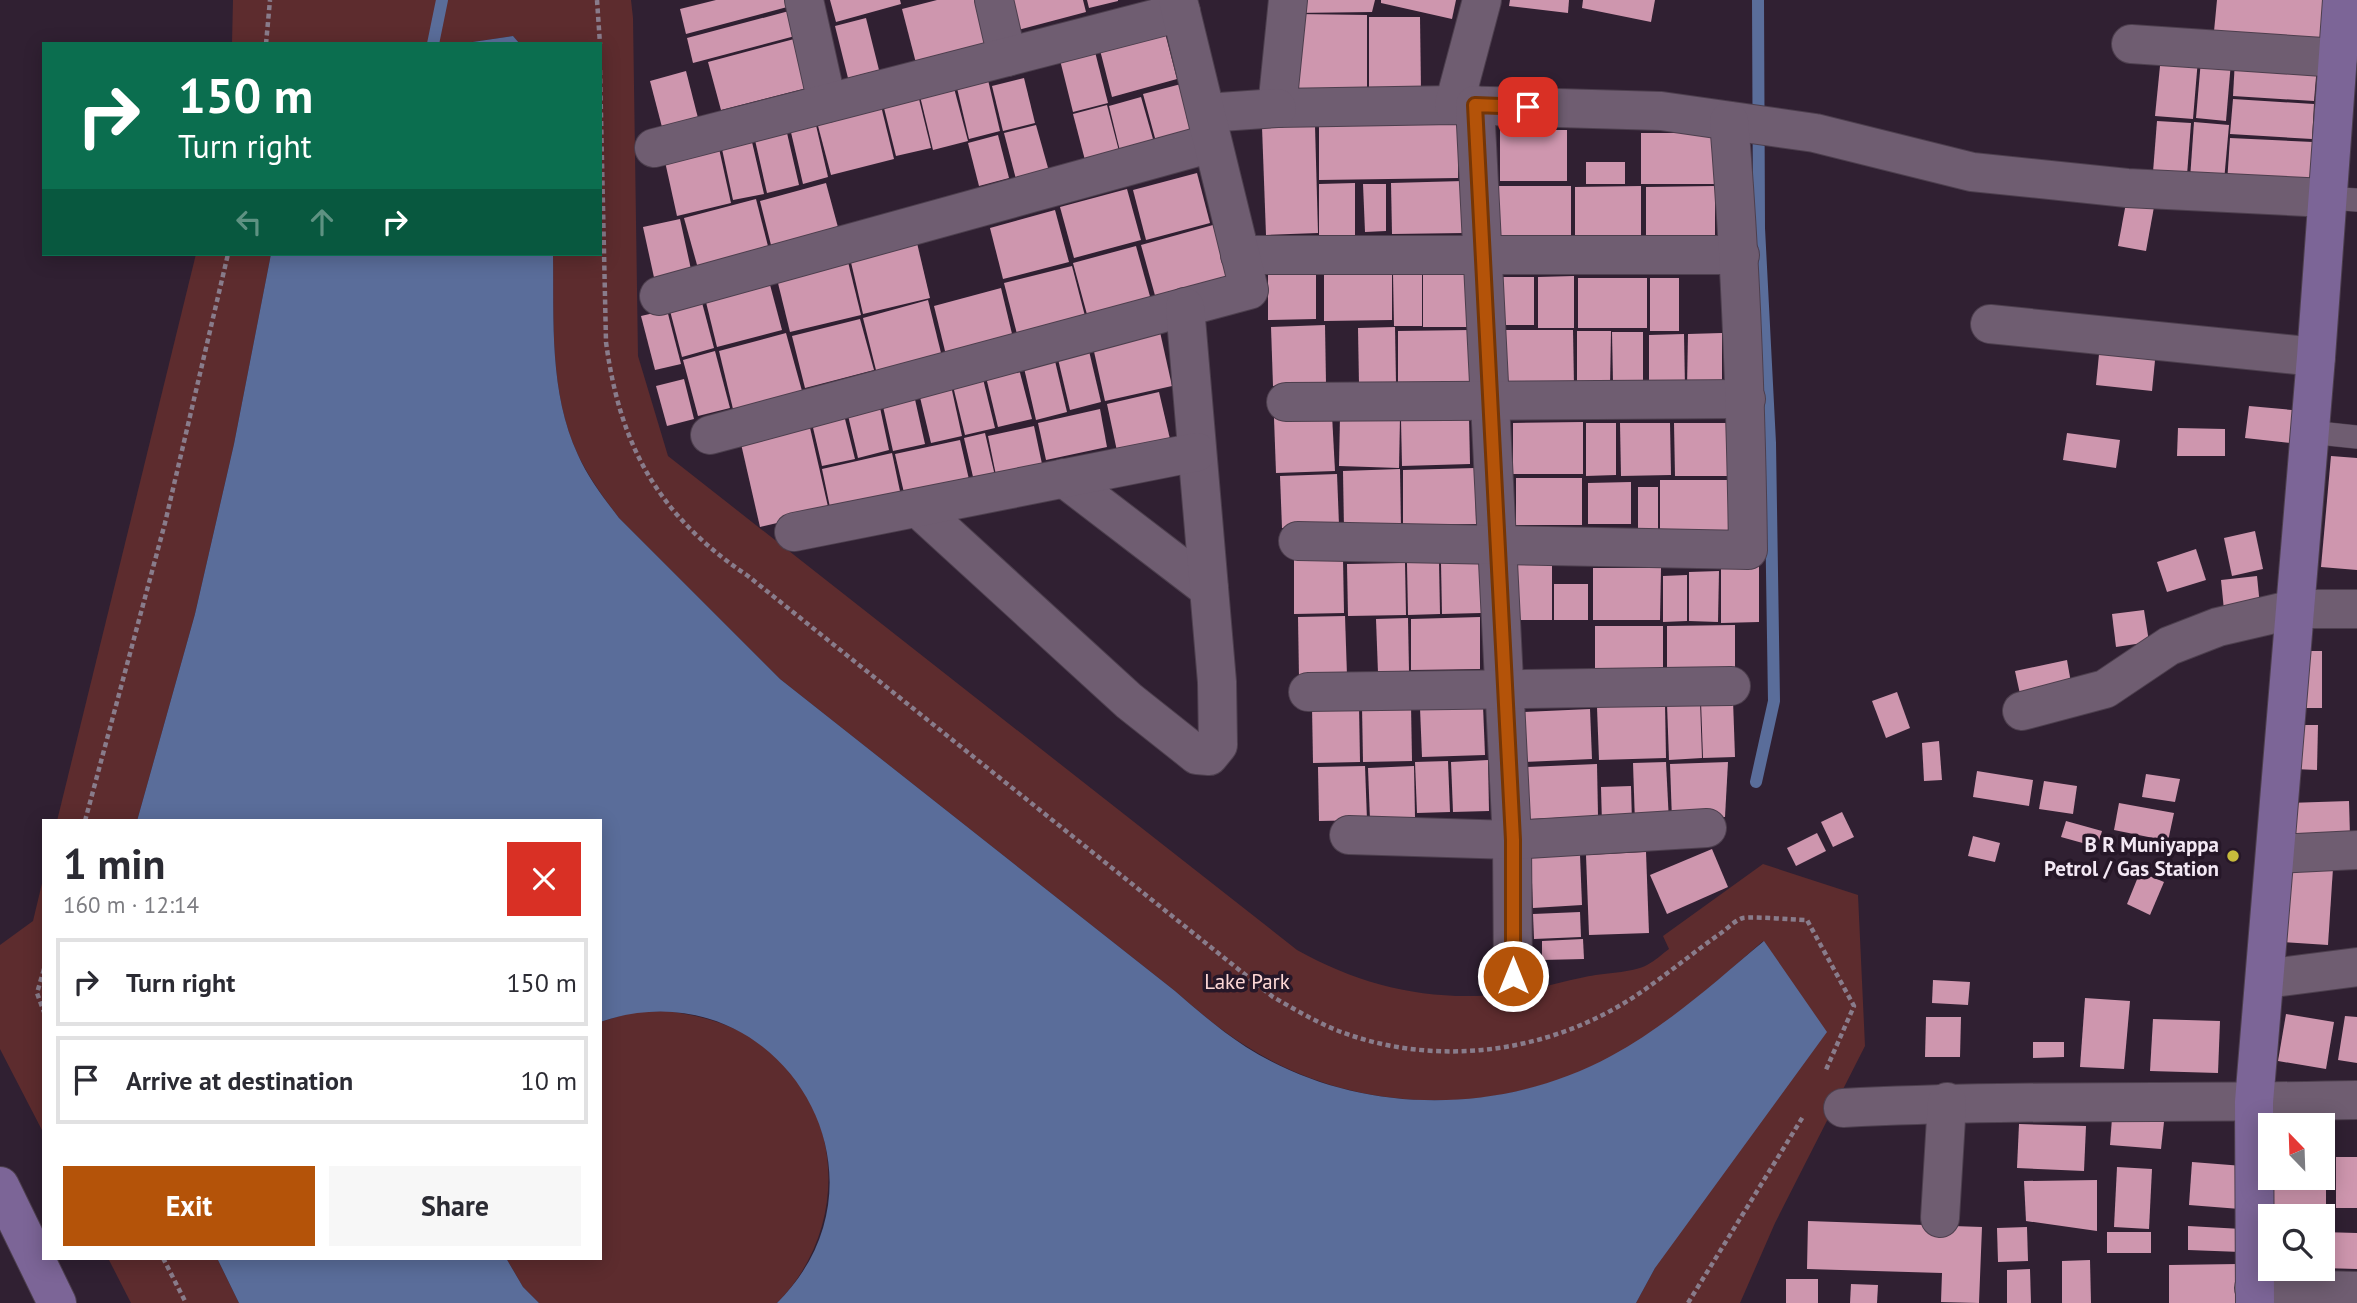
<!DOCTYPE html>
<html lang="en">
<head>
<meta charset="utf-8">
<style>
	:root { --surface:#fff; --page:#f7f7f7; --text:#2b2b33; --muted:#7c7c81; --line:#e1e1e2; --accent:#b45309 }
	body { margin:0; font-family:"PT Sans",sans-serif; background:var(--page); color:var(--text); height:100vh; display:flex; flex-direction:column; font-size:26px; white-space:nowrap }
	* { box-sizing:border-box; margin:0 }
	p { font-size:23px; color:var(--muted) }
	.icon { flex:none; width:38px; height:38px; fill:none; stroke:currentColor; stroke-width:2; stroke-linecap:round; stroke-linejoin:round }
	.map { position:relative; flex:1; overflow:hidden }
	.drawer { position:absolute; left:42px; top:819px; width:560px; height:441px; display:flex; flex-direction:column; background:var(--surface); border-radius:0px; box-shadow:0 4px 18px #0003 }
	.drawer>* { flex:none }
	.hud { position:absolute; left:42px; top:42px; width:560px; height:214px; border-radius:0px; box-shadow:0 4px 18px #0003; background:#0b6e4f; color:#fff; overflow:hidden }
	.needle { width:46px; rotate:337deg }
	.tools { position:absolute; left:2258px; top:1113px; display:grid; gap:14px }
	.tools a { display:grid; place-items:center; width:77px; height:77px; border-radius:0px; background:var(--surface); box-shadow:0 4px 18px #0003; font-size:35px }
	.pin { position:absolute; display:grid; place-items:center; width:60px; height:60px; color:#fff; margin:-30px; border-radius:14px; box-shadow:0 4px 10px #0006 }
	.me { position:absolute; width:77px; margin:-38px; rotate:0deg; stroke-linejoin:round; filter:drop-shadow(0 0 5px #0008) }
	.turn { display:flex; align-items:center; gap:24px; height:147px; padding:0 21px; font-size:32px }
	.turn .icon { width:91px; height:91px; stroke-width:2.5 }
	.turn b { display:block; font-size:49px; line-height:60px }
	.lanes { display:flex; align-items:center; height:66px; padding:0 21px; background:#0003; justify-content:center; gap:35px; direction:ltr }
	.lanes .off { opacity:.35 }
	.round { display:grid; place-items:center; flex:none; width:74px; height:74px; border-radius:0px; background:var(--page) }
	.head { display:flex; align-items:center; justify-content:space-between; height:119px; padding:0 21px }
	h1 { font-size:42px; font-weight:700; line-height:52px }
	.button { display:flex; gap:14px; margin-top:auto; padding:14px 21px }
	.button a { flex:1; height:80px; border-radius:0px; background:var(--accent); color:#fff; font-size:28px; font-weight:700; line-height:80px; text-align:center }
	.button a+a { background:var(--page); color:var(--text) }
	ul { padding:0; list-style:none }
	li { display:flex; align-items:center; gap:21px; height:88px; margin:0 14px 10px; padding:0 7px; border:4px solid var(--line); border-radius:0px }
	li div { flex:1 }
	li b { display:block; font-size:26px }
	li em { font-style:normal }
	.map>svg:first-child { display:block }
</style>
</head>
<body>
<div class="map">
<svg width="2357" height="1303" viewBox="0 0 2357 1303">
	<rect width="100%" height="100%" fill="#302032"/>
	<g fill="#5d2c2e">
		<path d="M233,0h398l2,18 5,338 30,100 629,494c66,37 134,52 209,44 27,-3 53,-12 79,-17 17,-4 47,-4 62,-12 8,-4 15,-11 22,-16l-6,-13 100,-72 95,31 7,151 -90,177 -35,80h-104l19,-35 108,-327c-47,41 -96,86 -152,116 -113,60 -256,59 -365,-11 -26,-16 -48,-35 -71,-55l-395,-312 -161,-161c-15,-20 -30,-40 -41,-63 -29,-63 -24,-134 -25,-201h47v-210h-80l-7,-8 -54,8h-227z"/>
		<path d="M196,254h75l-37,190 -39,170 -58,207h-80z"/>
		<path d="M44,875v259l-44,-85v-104l33,-24z"/>
		<path d="M666,1011c33,4 63,12 91,30 89,60 94,188 20,262h-238l-16,-16 -17,-29h94v-236l34,-10z"/>
		<path d="M108,1258h109l22,45h-108z"/>
	</g>
	<g fill="#5a6d9a">
		<path d="M513,36l7,8h-61z"/>
		<path d="M271,254h282c1,67 -4,138 25,201 10,23 26,43 41,63l161,161 395,312c23,20 45,39 71,56 109,69 253,70 365,9 56,-30 105,-75 153,-115l63,91 -172,236 -19,35h-859c131,-130 -3,-341 -177,-281v-201h-463l58,-207 39,-170z"/>
		<path d="M217,1258h289l17,29 16,16h-300z"/>
	</g>
	<g fill="none" stroke-linecap="round" stroke-linejoin="round">
		<g stroke="#5a6d9a" stroke-width="12">
			<path d="M433,44l9,-44"/>
			<path d="M1756,782l18,-81 -4,-258 -11,-215 -1,-228"/>
		</g>
	</g>
	<g fill="#ce96ae">
		<path d="M716,0h73l2,6 -105,28 -6,-25z"/>
		<path d="M830,0h70l1,4 -65,18z"/>
		<path d="M937,0h37l12,45 -70,18 -14,-54z"/>
		<path d="M1010,0h73l3,12 -68,18z"/>
		<path d="M1087,0h31v1l-29,7z"/>
		<path d="M1296,0h79l-3,12 -79,1z"/>
		<path d="M1381,0h75l-4,19 -71,-16z"/>
		<path d="M1510,0h59l-1,13 -59,-7z"/>
		<path d="M1583,0h72l-4,22 -69,-14z"/>
		<path d="M2217,0h106l-4,51 -106,-9z"/>
		<path d="M789,11l6,25 -102,27 -6,-25z"/>
		<path d="M1296,14l71,1v76h-71z"/>
		<path d="M1369,17h51l1,75h-52z"/>
		<path d="M866,18l13,52 -31,8 -13,-52z"/>
		<path d="M1165,33l12,46 -65,18 -12,-47z"/>
		<path d="M798,38l13,49 -90,23 -13,-48z"/>
		<path d="M1094,48l14,55 -35,9 -14,-56z"/>
		<path d="M2161,56l37,3 -5,60 -38,-3z"/>
		<path d="M2201,60l30,2 -5,59 -30,-3z"/>
		<path d="M2235,60l82,5 -3,36 -81,-5z"/>
		<path d="M686,71l12,47 -36,9 -12,-46z"/>
		<path d="M1024,78l11,45 -32,8 -11,-45z"/>
		<path d="M988,80l12,51 -31,8 -12,-51z"/>
		<path d="M1181,84l14,54 -37,11 -15,-55z"/>
		<path d="M954,88l14,53 -35,9 -13,-54z"/>
		<path d="M918,95l13,53 -35,8 -13,-52z"/>
		<path d="M1141,97l14,49 -34,9 -12,-49z"/>
		<path d="M2233,99l81,5 -2,35 -82,-5z"/>
		<path d="M1107,105l13,50 -34,9 -13,-50z"/>
		<path d="M881,106l13,53 -63,16 -14,-53z"/>
		<path d="M815,121l13,56 -25,7 -13,-56z"/>
		<path d="M2157,121l34,2 -4,52 -34,-3z"/>
		<path d="M1458,122v56l-139,2v-55z"/>
		<path d="M2194,122l35,3 -5,56 -34,-2z"/>
		<path d="M1036,125l14,50 -33,8 -13,-50z"/>
		<path d="M1315,126l3,107 -52,2 -4,-108z"/>
		<rect x="1500" y="130" width="67" height="51"/>
		<path d="M787,133l12,52 -32,8 -12,-53z"/>
		<rect x="1641" y="133" width="73" height="51"/>
		<path d="M998,135l11,43 -30,8 -11,-43z"/>
		<path d="M2230,138l83,4 -3,46 -83,-5z"/>
		<path d="M752,142l12,52 -31,6 -11,-51z"/>
		<path d="M718,144l13,59 -54,13 -13,-59z"/>
		<rect x="1586" y="162" width="39" height="22"/>
		<path d="M1197,173l13,50 -64,17 -13,-50z"/>
		<path d="M1463,181l1,52 -72,1 -1,-51z"/>
		<path d="M826,183l13,48 -67,18 -12,-48z"/>
		<path d="M1355,183v52l-36,1v-52z"/>
		<path d="M1363,184h23v47l-21,1z"/>
		<path d="M1498,186h73v54h-72z"/>
		<path d="M1641,186v53l-66,1v-53z"/>
		<path d="M1715,186v56h-69v-55z"/>
		<path d="M1127,189l14,51 -67,18 -14,-51z"/>
		<path d="M756,199l14,55 -71,18 -15,-54z"/>
		<path d="M2126,203l28,4 -8,44 -28,-5z"/>
		<path d="M1055,210l14,52 -66,17 -13,-51z"/>
		<path d="M680,219l12,55 -37,8 -12,-55z"/>
		<path d="M1213,225l15,54 -72,20 -15,-54z"/>
		<path d="M917,243l13,55 -67,16 -13,-56z"/>
		<path d="M1136,246l15,54 -63,18 -15,-55z"/>
		<path d="M848,262l13,53 -71,17 -13,-53z"/>
		<path d="M1072,266l13,50 -68,18 -13,-51z"/>
		<path d="M1470,271v56h-47v-55z"/>
		<path d="M1392,272v48l-68,1v-48z"/>
		<path d="M1422,272v54h-28l-1,-53z"/>
		<path d="M1316,274v45l-48,1v-45z"/>
		<path d="M1574,276v52h-36v-51z"/>
		<rect x="1503" y="277" width="31" height="48"/>
		<rect x="1578" y="278" width="69" height="50"/>
		<rect x="1650" y="278" width="29" height="53"/>
		<path d="M769,281l13,49 -65,17 -12,-49z"/>
		<path d="M1001,288l12,50 -67,17 -12,-49z"/>
		<path d="M700,295l14,53 -32,9 -14,-54z"/>
		<path d="M928,300l14,57 -65,17 -14,-56z"/>
		<path d="M667,310l14,54 -26,6 -14,-54z"/>
		<path d="M860,319l14,51 -69,18 -13,-52z"/>
		<path d="M1325,325l1,59 -53,2 -2,-59z"/>
		<path d="M1395,327l1,57 -37,1 -1,-57z"/>
		<path d="M1470,330l1,52 -73,1v-52z"/>
		<path d="M1506,330h67l1,57 -68,1z"/>
		<path d="M1577,331h34l-1,56h-33z"/>
		<path d="M1160,332l12,54 -67,15 -12,-54z"/>
		<path d="M1612,332h31v51h-30z"/>
		<path d="M786,333l16,58 -69,18 -14,-58z"/>
		<path d="M1722,333v55h-35l1,-54z"/>
		<path d="M1684,334l1,54h-36v-53z"/>
		<path d="M2100,344l56,6 -4,41 -56,-6z"/>
		<path d="M715,351l15,57 -32,8 -15,-56z"/>
		<path d="M1089,351l12,51 -31,8 -12,-51z"/>
		<path d="M1055,361l12,51 -31,8 -12,-52z"/>
		<path d="M1019,369l13,50 -34,8 -12,-50z"/>
		<path d="M684,379l10,40 -27,7 -11,-40z"/>
		<path d="M983,379l12,49 -30,7 -12,-49z"/>
		<path d="M951,386l11,50 -31,7 -12,-50z"/>
		<path d="M1159,392l11,47 -53,12 -10,-47z"/>
		<path d="M914,395l11,49 -32,7 -11,-49z"/>
		<path d="M879,403l10,47 -31,8 -11,-47z"/>
		<path d="M2249,406l54,5 -4,33 -54,-6z"/>
		<path d="M1100,409l7,38 -61,13 -8,-37z"/>
		<path d="M843,411l12,48 -33,7 -11,-47z"/>
		<path d="M1332,415l3,56 -59,2 -2,-55z"/>
		<path d="M1340,416l60,1 -1,51 -60,-2z"/>
		<path d="M1469,417l1,47 -68,2 -1,-47z"/>
		<path d="M808,419l21,92 -69,16 -21,-92z"/>
		<path d="M1583,422v52h-70v-51z"/>
		<path d="M1586,423h30v52l-30,1z"/>
		<path d="M1620,423h50l1,52 -50,1z"/>
		<path d="M1674,423h53l1,53h-53z"/>
		<path d="M1034,426l8,38 -46,11 -8,-39z"/>
		<path d="M2178,428l47,1v27h-48z"/>
		<path d="M985,433l10,43 -21,5 -10,-43z"/>
		<path d="M2067,433l53,7 -4,28 -53,-8z"/>
		<path d="M960,440l10,44 -65,13 -10,-43z"/>
		<path d="M892,453l9,43 -70,16 -9,-43z"/>
		<path d="M2331,456l26,2v112l-36,-3z"/>
		<path d="M1475,468l1,56 -73,1v-55z"/>
		<path d="M1400,469l1,61h-57l-1,-59z"/>
		<path d="M1337,474l2,51 -57,3 -2,-52z"/>
		<rect x="1516" y="478" width="66" height="47"/>
		<path d="M1660,480h68l1,52h-69z"/>
		<path d="M1631,482v42h-43v-41z"/>
		<rect x="1638" y="487" width="20" height="43"/>
		<path d="M2255,531l8,38 -31,7 -8,-38z"/>
		<path d="M2196,549l10,31 -39,12 -10,-30z"/>
		<path d="M1343,559l1,54 -50,1v-54z"/>
		<path d="M1439,562l1,52 -32,1 -1,-52z"/>
		<path d="M1480,562l1,51 -39,1 -1,-51z"/>
		<path d="M1405,563l1,52 -58,1 -1,-52z"/>
		<rect x="1515" y="565" width="37" height="55"/>
		<path d="M1721,566h38v56l-38,1z"/>
		<path d="M1593,568h68l-1,52h-67z"/>
		<path d="M1719,571l-1,51 -29,-1v-49z"/>
		<path d="M1687,575v46l-24,1v-46z"/>
		<path d="M2257,576l3,30 -36,4 -3,-30z"/>
		<rect x="1554" y="584" width="34" height="36"/>
		<path d="M2144,610l5,32 -33,5 -4,-33z"/>
		<path d="M1345,616l2,60 -48,2 -1,-61z"/>
		<path d="M1480,617v52l-69,1v-51z"/>
		<path d="M1408,618l1,54 -31,1 -2,-54z"/>
		<path d="M1735,625v50l-68,1v-50z"/>
		<rect x="1595" y="626" width="68" height="50"/>
		<path d="M2301,651h21v57h-20z"/>
		<path d="M2067,660l4,23 -51,11 -5,-23z"/>
		<path d="M1897,692l13,36 -24,10 -14,-37z"/>
		<path d="M1733,700l2,57 -32,1 -2,-57z"/>
		<path d="M1700,701l2,57 -33,2 -2,-57z"/>
		<path d="M1665,704l1,54 -67,2 -2,-53z"/>
		<path d="M1411,705l1,56 -49,1 -1,-56z"/>
		<path d="M1312,706h47l1,56 -47,1z"/>
		<path d="M1483,706l2,49 -63,2 -2,-49z"/>
		<path d="M1590,709l2,50 -68,3 -2,-50z"/>
		<path d="M2295,725h23l-1,45 -23,-1z"/>
		<path d="M1939,741l3,39 -18,1 -2,-38z"/>
		<path d="M1488,760l1,51 -36,1 -2,-50z"/>
		<path d="M1448,761l2,51 -33,1 -2,-51z"/>
		<path d="M1666,762l3,60 -34,1 -2,-60z"/>
		<path d="M1728,762l-3,55 -53,3 -2,-56z"/>
		<path d="M1597,764l1,52 -69,3 -2,-52z"/>
		<path d="M1365,766l2,54 -48,1 -1,-54z"/>
		<path d="M1414,766l1,52 -45,2 -2,-52z"/>
		<path d="M1977,771l56,9 -4,26 -56,-9z"/>
		<path d="M2146,774l34,5 -5,23 -33,-5z"/>
		<path d="M2044,781l33,5 -4,28 -34,-5z"/>
		<path d="M1631,786l1,37 -30,1 -1,-37z"/>
		<path d="M2349,801l1,36 -62,1v-35z"/>
		<path d="M2119,803l55,10 -6,28 -54,-11z"/>
		<path d="M1842,812l12,25 -21,10 -12,-25z"/>
		<path d="M2066,821l36,10 -5,16 -36,-10z"/>
		<path d="M1817,833l9,18 -30,15 -9,-18z"/>
		<path d="M1973,836l27,7 -5,19 -27,-6z"/>
		<path d="M1712,849l16,38 -61,27 -17,-39z"/>
		<path d="M1646,852l3,81 -60,2 -3,-80z"/>
		<path d="M1580,855l2,50 -49,3 -2,-51z"/>
		<path d="M2285,866l48,2 -5,77 -47,-3z"/>
		<path d="M2140,872l24,10 -14,33 -23,-11z"/>
		<path d="M1580,912l1,25 -47,2 -1,-25z"/>
		<path d="M1583,939l1,20 -42,1v-19z"/>
		<path d="M1933,980l37,2 -2,23 -36,-2z"/>
		<path d="M2085,998l45,3 -6,68 -44,-2z"/>
		<path d="M2286,1014l48,8 -8,47 -48,-8z"/>
		<path d="M2345,1016l12,1v46l-19,-3z"/>
		<path d="M1926,1017h35l-1,40h-35z"/>
		<path d="M2153,1019l67,2 -2,52 -68,-2z"/>
		<path d="M2033,1042h31v15l-31,1z"/>
		<path d="M2112,1118l52,4 -3,27 -51,-4z"/>
		<path d="M2019,1124l67,2 -2,45 -67,-3z"/>
		<path d="M2322,1145h4v63l-60,-1 4,-29h52z"/>
		<rect x="2336" y="1157" width="21" height="51"/>
		<path d="M2192,1162l51,4 -3,43 -51,-4z"/>
		<path d="M2117,1167l35,2 -3,60 -35,-2z"/>
		<path d="M2097,1180v51l-71,-10 -2,-40z"/>
		<path d="M1808,1221l174,6 -3,76 -38,-1 1,-29 -135,-4z"/>
		<path d="M2188,1226l54,3 -1,23 -53,-2z"/>
		<path d="M2027,1227l1,34 -30,1 -1,-34z"/>
		<rect x="2107" y="1232" width="44" height="21"/>
		<path d="M2322,1232l35,1v36l-35,-1z"/>
		<path d="M2090,1260l1,43h-29v-42z"/>
		<path d="M2238,1264v39h-69v-38z"/>
		<path d="M2030,1269l1,34h-24v-33z"/>
		<rect x="1786" y="1279" width="32" height="24"/>
		<path d="M1851,1284l27,1 -1,18h-27z"/>
	</g>
	<g fill="none" stroke-linecap="round" stroke-linejoin="round">
		<defs>
			<g id="lane">
				<path d="M2327,198l30,2"/>
				<path d="M2309,432l48,5"/>
			</g>
			<g id="street">
				<path d="M804,0l23,103"/>
				<path d="M994,0l13,57"/>
				<path d="M1288,0l-11,108 177,-3 207,6 154,22 157,39 155,16 200,10"/>
				<path d="M2131,44l207,14"/>
				<path d="M1454,105l28,-105"/>
				<path d="M1475,105l37,735 1,136"/>
				<path d="M1206,113l71,-5"/>
				<path d="M654,148l527,-136"/>
				<path d="M1240,255h500"/>
				<path d="M659,296l553,-153"/>
				<path d="M1990,324l326,33"/>
				<path d="M1286,402l460,-3"/>
				<path d="M710,435l539,-145 -71,-290"/>
				<path d="M1064,478l145,111"/>
				<path d="M918,508l211,193 68,54 12,1 9,-11 -1,-63 -32,-375"/>
				<path d="M794,532l403,-80"/>
				<path d="M1298,541l450,9c-2,-145 -7,-285 -19,-429"/>
				<path d="M1308,692l423,-6"/>
				<path d="M2022,711l83,-22 64,-43 49,-19 77,-18h62"/>
				<path d="M1349,835l163,5 195,-12"/>
				<path d="M2275,854l82,-4"/>
				<path d="M2265,979l92,-12"/>
				<path d="M1843,1108c171,-9 343,-4 514,-8"/>
				<path d="M1940,1218l7,-116"/>
				<path d="M2254,1288l103,3"/>
			</g>
			<g id="secondary">
				<path d="M0,1186l57,117"/>
				<path d="M2255,1303l-1,-201 62,-745 26,-357"/>
			</g>
		</defs>
		<use href="#lane" stroke="#4d3f4e" stroke-width="24"/>
		<use href="#street" stroke="#4d3f4e" stroke-width="40"/>
		<use href="#secondary" stroke="#4d3f4e" stroke-width="40"/>
		<g stroke="#897c8b" stroke-width="4.5" stroke-dasharray="5 3.5" stroke-linecap="butt">
			<path d="M597,0l3,44"/>
			<path d="M266,44l4,-44"/>
			<path d="M600,70l6,272c14,105 53,174 142,234l525,421c23,13 46,27 71,36 100,36 214,18 300,-43 26,-18 50,-38 77,-57 6,-4 14,-13 22,-15 11,-2 49,2 64,2l47,86 -29,66"/>
			<path d="M85,821l80,-298 63,-269"/>
			<path d="M44,969l-7,24 7,19"/>
			<path d="M163,1258l23,45"/>
			<path d="M1688,1303l116,-188"/>
		</g>
		<use href="#lane" stroke="#6f5d71" stroke-width="23"/>
		<use href="#street" stroke="#6f5d71" stroke-width="38"/>
		<use href="#secondary" stroke="#7c6597" stroke-width="38"/>
	</g>
	<g fill="none" stroke-linecap="round" stroke-linejoin="round">
		<defs>
			<path id="route" d="M1513,976v-136l-38,-735 53,2"/>
		</defs>
		<use href="#route" stroke="#753606" stroke-width="18"/>
		<use href="#route" stroke="#b45309" stroke-width="12"/>
	</g>
	<circle fill="#c7bb3c" stroke="#261728" stroke-width="2.5" cx="2233" cy="856" r="7"/>
	<g text-anchor="middle" dominant-baseline="central" stroke-width="7" stroke-linejoin="round" paint-order="stroke">
		<g font-size="21" font-weight="bold" fill="#f3e8f4" stroke="#261728" text-anchor="end">
			<text x="2219" y="844">B R Muniyappa<tspan x="2219" dy="24">Petrol / Gas Station</tspan></text>
		</g>
		<g font-size="21" fill="#fdd7d6" stroke="#261728">
			<text x="1247" y="981">Lake Park</text>
		</g>
	</g>
</svg>
<div class="tools">
<a><svg class="needle" viewBox="-14 -14 28 28"><path d="M0-13l5 13h-10z" fill="#e53935"/><path d="M0 13l5-13h-10z" fill="#7c7c81"/></svg></a>
<a><svg class="icon" aria-label="search" viewBox="0 0 24 24"><circle cx="10" cy="10" r="6"/><path d="M15 15l6 6"/></svg></a>
</div>
<div class="pin" style="left:1528px;top:107px;background:#d93025"><svg class="icon" aria-label="arrive" viewBox="0 0 24 24"><path d="M6 21V4h12l-3 4 3 4H6"/></svg></div>
<svg class="me" style="left:1513px;top:976px" viewBox="-20 -20 40 40"><circle r="17" fill="#b45309" stroke="#fff" stroke-width="3"/><path d="M0-11L8 9 0 5-8 9z" fill="#fff"/></svg>
<div class="hud">
<div class="turn"><svg class="icon" aria-label="right" viewBox="0 0 24 24"><path d="M7 20v-9h11M14 6l5 5-5 5"/></svg><div><b>150 m</b>Turn right</div></div>
<div class="lanes"><svg class="icon off" aria-label="left" viewBox="0 0 24 24"><path d="M17 20v-9H6M10 6l-5 5 5 5"/></svg><svg class="icon off" aria-label="ahead" viewBox="0 0 24 24"><path d="M12 20V5M6 11l6-6 6 6"/></svg><svg class="icon" aria-label="right" viewBox="0 0 24 24"><path d="M7 20v-9h11M14 6l5 5-5 5"/></svg></div>
</div>
<section class="drawer">
<div class="head"><div><h1>1 min</h1><p>160 m · 12:14</p></div><a class="round" style="background:#d93025;color:#fff"><svg class="icon" aria-label="close" viewBox="0 0 24 24"><path d="M6 6l12 12M18 6L6 18"/></svg></a></div>
<ul>
<li><svg class="icon" aria-label="right" viewBox="0 0 24 24"><path d="M7 20v-9h11M14 6l5 5-5 5"/></svg><div><b>Turn right</b></div><em>150 m</em></li>
<li><svg class="icon" aria-label="arrive" viewBox="0 0 24 24"><path d="M6 21V4h12l-3 4 3 4H6"/></svg><div><b>Arrive at destination</b></div><em>10 m</em></li>
</ul>
<div class="button"><a>Exit</a><a>Share</a></div>
</section>
</div>
</body>
</html>
